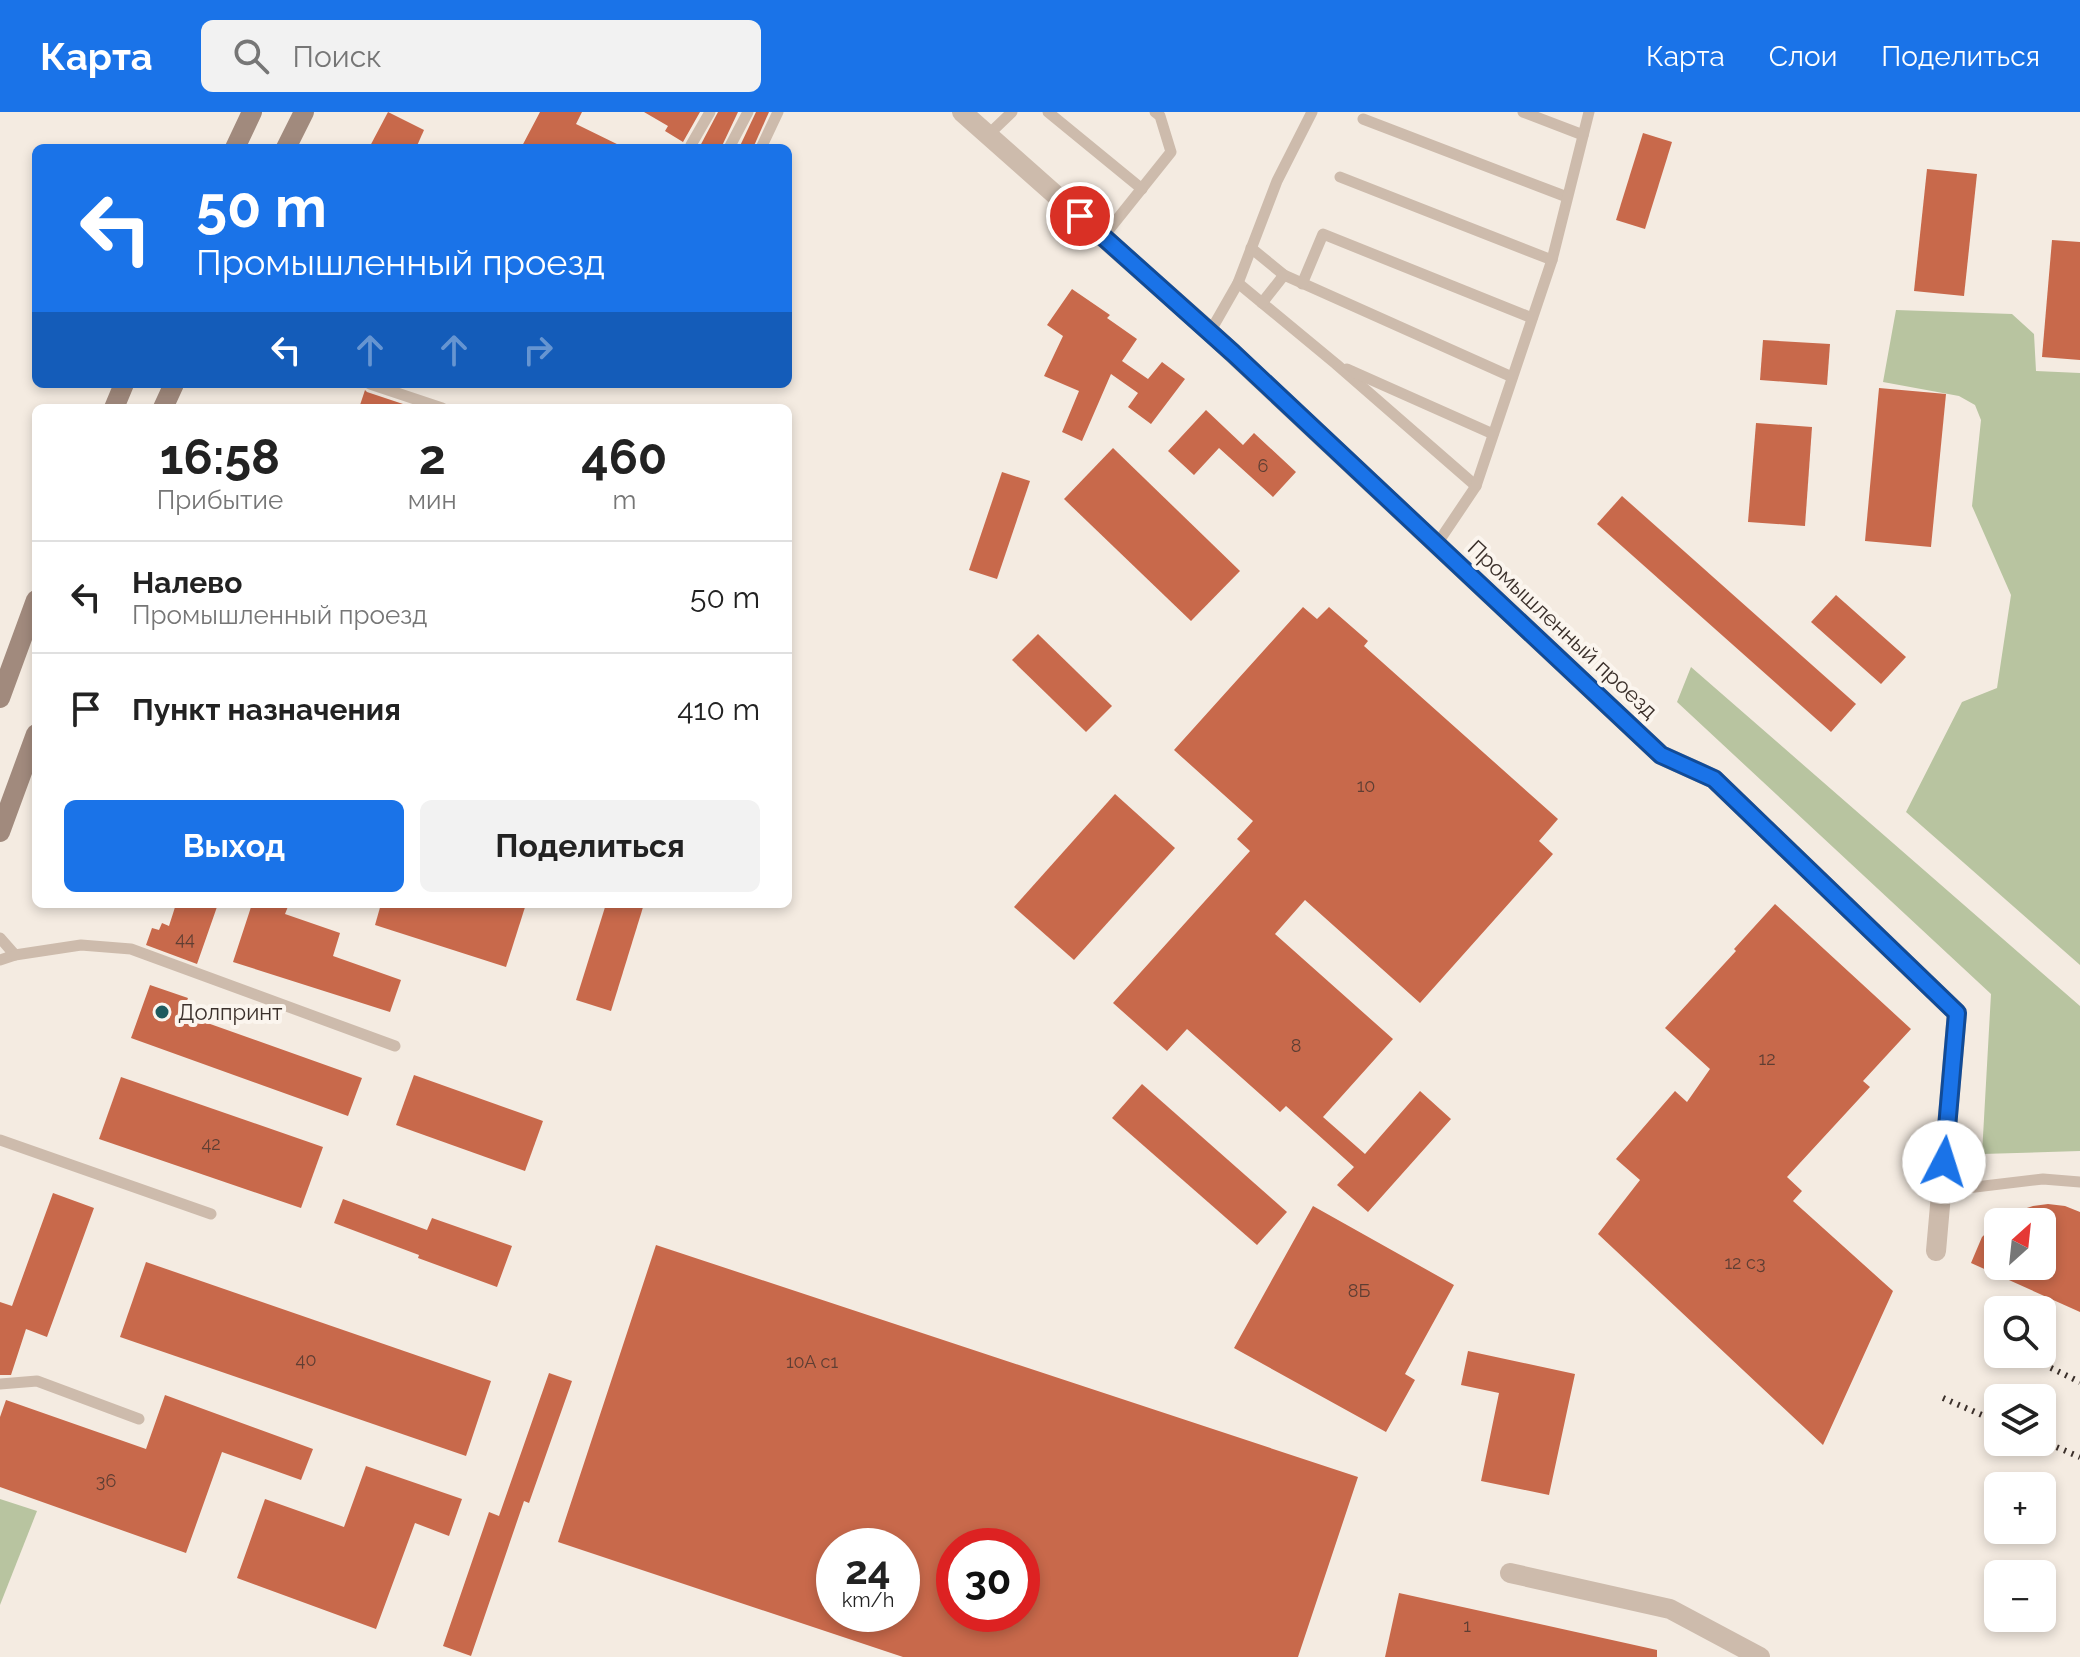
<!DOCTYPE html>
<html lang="ru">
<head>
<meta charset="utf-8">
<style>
	:root { --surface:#fff; --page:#f2f2f2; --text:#222; --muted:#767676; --line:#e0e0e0; --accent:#1a73e8 }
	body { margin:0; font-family:Raleway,sans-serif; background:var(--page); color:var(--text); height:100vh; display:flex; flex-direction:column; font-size:30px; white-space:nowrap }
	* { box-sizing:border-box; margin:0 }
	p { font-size:26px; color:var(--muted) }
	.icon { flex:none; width:44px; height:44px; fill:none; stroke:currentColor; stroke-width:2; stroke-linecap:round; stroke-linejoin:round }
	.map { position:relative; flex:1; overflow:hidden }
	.panel { position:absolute; left:32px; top:292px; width:760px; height:504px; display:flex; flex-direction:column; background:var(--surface); border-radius:12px; box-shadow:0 4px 12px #0003 }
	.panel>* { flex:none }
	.hud { position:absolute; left:32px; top:32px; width:760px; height:244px; border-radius:12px; box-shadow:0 4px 12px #0003; background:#1a73e8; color:#fff; overflow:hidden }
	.needle { width:52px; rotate:27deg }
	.buttons { position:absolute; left:1984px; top:1096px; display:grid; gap:16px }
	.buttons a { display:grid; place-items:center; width:72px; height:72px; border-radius:12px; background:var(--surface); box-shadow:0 4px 12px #0003; font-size:40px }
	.speed { position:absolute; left:816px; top:1416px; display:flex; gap:16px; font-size:40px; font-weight:700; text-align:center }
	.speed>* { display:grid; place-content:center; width:104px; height:104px; border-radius:50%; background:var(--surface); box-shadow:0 4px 12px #0003; line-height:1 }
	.speed small { font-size:20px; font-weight:400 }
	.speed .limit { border:12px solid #d22; background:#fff; color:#111 }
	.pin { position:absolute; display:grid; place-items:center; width:68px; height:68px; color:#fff; margin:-34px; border:4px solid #fff; border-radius:50%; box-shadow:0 2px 8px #0007 }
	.me { position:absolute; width:88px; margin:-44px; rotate:5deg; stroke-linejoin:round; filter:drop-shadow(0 0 6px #0008) }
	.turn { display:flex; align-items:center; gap:28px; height:168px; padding:0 32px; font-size:36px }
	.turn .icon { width:104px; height:104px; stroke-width:2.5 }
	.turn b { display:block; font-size:56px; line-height:68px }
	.lanes { display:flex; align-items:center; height:76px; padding:0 32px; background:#0003; justify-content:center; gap:40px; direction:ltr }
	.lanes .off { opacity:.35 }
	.eta { display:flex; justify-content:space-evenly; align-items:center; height:136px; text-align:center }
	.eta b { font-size:48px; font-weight:700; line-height:56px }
	.cta { display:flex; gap:16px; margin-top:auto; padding:16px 32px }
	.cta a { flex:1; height:92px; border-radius:12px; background:var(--accent); color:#fff; font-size:32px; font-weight:700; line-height:92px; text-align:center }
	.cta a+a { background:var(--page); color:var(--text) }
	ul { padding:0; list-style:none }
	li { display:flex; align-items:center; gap:24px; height:112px; padding:0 32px; border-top:2px solid var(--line) }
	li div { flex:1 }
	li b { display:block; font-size:30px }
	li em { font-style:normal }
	header { display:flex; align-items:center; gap:48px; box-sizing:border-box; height:112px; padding:0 40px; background:var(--accent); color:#fff }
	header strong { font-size:38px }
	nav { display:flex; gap:44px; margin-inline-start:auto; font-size:28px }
	.search { width:560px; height:72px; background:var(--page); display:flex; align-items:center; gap:20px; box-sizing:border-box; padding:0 28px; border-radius:12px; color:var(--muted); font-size:30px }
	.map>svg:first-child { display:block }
</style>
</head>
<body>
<header>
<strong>Карта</strong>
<div class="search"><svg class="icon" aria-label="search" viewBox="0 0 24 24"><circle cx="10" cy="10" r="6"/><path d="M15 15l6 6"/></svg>Поиск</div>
<nav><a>Карта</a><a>Слои</a><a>Поделиться</a></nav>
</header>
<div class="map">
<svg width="2080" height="1545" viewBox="0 0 2080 1545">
	<rect width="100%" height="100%" fill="#f4ebe1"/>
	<g fill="#b8c4a0">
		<path d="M1896,198l116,4 22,20 2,37 44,2v592l-174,-153 56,-110 35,-14 14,-93 -39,-89 9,-86 -6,-15 -16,-9 -76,-14z"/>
		<path d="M1691,555l389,339v145l-98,3 9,-160 -314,-292z"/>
		<path d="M0,1387l37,12 -37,94z"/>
	</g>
	<g fill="#c8694b" fill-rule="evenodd">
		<path d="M388,0l36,18 -8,18h-47z"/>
		<path d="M540,0h42l-6,12 49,24h-104z"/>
		<path d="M644,0h56l-17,30 -18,-11 3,-5z"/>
		<path d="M718,0h20l-17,36h-22z"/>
		<path d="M756,0h13l-16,36h-14z"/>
		<path d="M1643,21l29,9 -27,87 -29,-9z"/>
		<path d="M1927,57l50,5 -13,122 -50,-5z"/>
		<path d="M2052,128l28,2v118l-38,-3z"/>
		<path d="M1072,177l38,26 -3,3 30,21 -15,22 26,18 14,-17 23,17 -34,45 -23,-17 10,-14 -27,-19 -29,67 -20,-9 17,-41 -35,-15 19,-40 -16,-11z"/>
		<path d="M1763,228l67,4 -3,41 -67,-5z"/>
		<path d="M1879,276l67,6 -15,153 -66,-6z"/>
		<path d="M365,278l2,2 48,16h-56z"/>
		<path d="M1206,298l37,35 11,-12 42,39 -23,25 -54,-49 -25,27 -26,-24z"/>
		<path d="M1756,311l56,4 -7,99 -57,-4z"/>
		<path d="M1113,336l127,123 -49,50 -127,-122z"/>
		<path d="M1002,360l28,9 -33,98 -28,-9z"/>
		<path d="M1622,384l234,208 -25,28 -234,-208z"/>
		<path d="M1836,483l70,62 -25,27 -70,-62z"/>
		<path d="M1303,495l14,12 12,-12 39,34 -4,5 194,173 -19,22 14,13 -133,149 -115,-103 -30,34 118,105 -70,78 42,37 55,-63 31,28 -83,93 -31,-27 17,-18 -68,-61 -6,6 -93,-83 -20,22 -54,-48 137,-152 -13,-12 16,-18 -79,-71z"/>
		<path d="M1038,522l74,72 -26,26 -74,-72z"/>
		<path d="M1115,682l60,54 -101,112 -60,-53z"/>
		<path d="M176,792h42l-21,60 -51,-19 6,-17 7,2 3,-7 7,3z"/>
		<path d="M252,792h37l-4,10 55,19 -7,23 68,24 -11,32 -157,-50z"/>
		<path d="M381,792h145l-20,63 -131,-42z"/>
		<path d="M606,792h38l-33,107 -35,-11z"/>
		<path d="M1775,792l136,125 -48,52 7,6 -83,90 15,14 -9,10 100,90 -70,154 -225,-211 42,-54 -24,-21 59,-68 12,11 23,-33 -45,-41 71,-77 -2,-2z"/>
		<path d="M150,873l38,13 -6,16 180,64 -14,38 -217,-78z"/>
		<path d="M414,963l129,46 -18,50 -129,-46z"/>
		<path d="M121,965l202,70 -22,61 -202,-69z"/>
		<path d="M1142,972l145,128 -30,33 -145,-127z"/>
		<path d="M53,1081l41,15 -47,129 -21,-8 -15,46h-11v-73l12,4z"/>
		<path d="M343,1087l84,31 5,-12 80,28 -15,41 -79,-29 1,-3 -85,-32z"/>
		<path d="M2048,1092l17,2 15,6v100l-109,-49 11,-26 16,-15v44h44v-44h-48l-1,-3 40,-13z"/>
		<path d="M1313,1094l141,79 -49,89 10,6 -29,52 -152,-84z"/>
		<path d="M656,1133l702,232 -60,180h-395l-345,-115zM834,1434h68v68h-68zM954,1434h68v68h-68z"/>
		<path d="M146,1150l345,119 -25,75 -346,-119z"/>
		<path d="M1468,1239l107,23 -26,121 -68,-14 18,-88 -38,-8z"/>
		<path d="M549,1261l23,8 -43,122 -5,-2 -53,155 -28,-10 46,-134 10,4z"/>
		<path d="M165,1283l148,54 -12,31 -79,-28 -36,101 -186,-66v-70l6,-17 140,49z"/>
		<path d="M366,1354l96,33 -13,37 -34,-13 -39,106 -139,-51 28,-79 79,28z"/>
		<path d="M1399,1481l258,57v7h-272z"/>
	</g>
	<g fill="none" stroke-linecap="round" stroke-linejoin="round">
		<g stroke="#cdbbac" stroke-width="11">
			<path d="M1048,0l94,77"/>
			<path d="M1523,0l60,23"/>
			<path d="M1363,7l204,78"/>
			<path d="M988,23l24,-23"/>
			<path d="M691,33l19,-33"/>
			<path d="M729,36l19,-36"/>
			<path d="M761,36l17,-36"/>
			<path d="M1340,65l212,83"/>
			<path d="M1103,125l68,-85 -11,-36 -5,-4"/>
			<path d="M1251,136l33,27 228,102"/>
			<path d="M1238,171l98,81 140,122"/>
			<path d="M1302,172l21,-50 209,84"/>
			<path d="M1262,191l22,-28"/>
			<path d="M1210,220l28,-49 39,-102 35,-69"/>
			<path d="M1347,257l146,65"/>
			<path d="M370,272l72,24"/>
			<path d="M1437,432l39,-58 76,-226 37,-148"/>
			<path d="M0,826l15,17 -15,5"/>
			<path d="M15,843l66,-10 50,4 264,97"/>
			<path d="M0,1028l211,74"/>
			<path d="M1942,1079l101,-12 37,3"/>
			<path d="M0,1272l37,-3 102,38"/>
		</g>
		<g stroke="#cdbbac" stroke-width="20">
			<path d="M962,0l248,220 451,423 53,24 243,234 -21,238"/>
			<path d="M1510,1461l160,36 90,48"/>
		</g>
		<g stroke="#a18a7d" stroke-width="20">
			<path d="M235,36l17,-36"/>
			<path d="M286,36l18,-36"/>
			<path d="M114,296l10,-24"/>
			<path d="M163,296l11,-24"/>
			<path d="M0,586l36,-98"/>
			<path d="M0,720l36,-98"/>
		</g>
		<g stroke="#3b302b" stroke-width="6" stroke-dasharray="2 6" stroke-linecap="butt">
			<path d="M1987,1225l11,5"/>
			<path d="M2022,1242l58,28"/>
			<path d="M1943,1286l55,24"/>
			<path d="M2042,1329l38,16"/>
		</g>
	</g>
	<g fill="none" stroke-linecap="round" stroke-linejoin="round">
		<defs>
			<path id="route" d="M1080,104l153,137 428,402 53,24 243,234 -13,149"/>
		</defs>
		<use href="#route" stroke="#114b97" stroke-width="20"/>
		<use href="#route" stroke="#1a73e8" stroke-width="14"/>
	</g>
	<circle fill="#1f5a5e" stroke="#fbf5ee" stroke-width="3" cx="162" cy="900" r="8"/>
	<g text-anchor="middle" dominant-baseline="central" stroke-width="8" stroke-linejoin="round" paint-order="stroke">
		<g font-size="18" fill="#5e3e33">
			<text x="1263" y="353">6</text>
			<text x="1366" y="673">10</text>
			<text x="185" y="826">44</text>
			<text x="1296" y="933">8</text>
			<text x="1767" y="946">12</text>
			<text x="211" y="1031">42</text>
			<text x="1745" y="1150">12 с3</text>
			<text x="1359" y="1178">8Б</text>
			<text x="306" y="1247">40</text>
			<text x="812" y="1249">10А с1</text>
			<text x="106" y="1368">36</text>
			<text x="1467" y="1513">1</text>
		</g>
		<g font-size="22" fill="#3b302b" stroke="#fbf5ee">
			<text transform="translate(1563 517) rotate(43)">Промышленный проезд</text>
		</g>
		<g font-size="22" fill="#3b302b" stroke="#fbf5ee" text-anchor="start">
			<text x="178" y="900">Долпринт</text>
		</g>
	</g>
</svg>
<div class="buttons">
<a><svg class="needle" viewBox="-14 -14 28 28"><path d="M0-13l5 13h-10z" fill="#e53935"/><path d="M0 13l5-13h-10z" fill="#767676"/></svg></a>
<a><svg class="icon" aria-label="search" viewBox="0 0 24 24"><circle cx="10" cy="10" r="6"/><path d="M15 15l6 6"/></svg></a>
<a><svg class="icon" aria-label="layers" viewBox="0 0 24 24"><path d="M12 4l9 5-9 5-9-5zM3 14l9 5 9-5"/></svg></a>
<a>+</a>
<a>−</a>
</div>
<div class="speed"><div>24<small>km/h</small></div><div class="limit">30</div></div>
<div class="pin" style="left:1080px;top:104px;background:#d93025"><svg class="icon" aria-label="arrive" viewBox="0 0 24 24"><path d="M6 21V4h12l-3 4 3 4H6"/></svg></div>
<svg class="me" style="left:1944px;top:1050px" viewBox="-20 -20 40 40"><circle r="19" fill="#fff"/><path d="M0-13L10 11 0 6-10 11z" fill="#1a73e8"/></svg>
<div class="hud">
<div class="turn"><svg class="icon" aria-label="left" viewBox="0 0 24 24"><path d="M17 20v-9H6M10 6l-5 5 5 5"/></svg><div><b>50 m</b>Промышленный проезд</div></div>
<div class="lanes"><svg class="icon" aria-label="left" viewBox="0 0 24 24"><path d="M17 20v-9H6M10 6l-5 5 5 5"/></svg><svg class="icon off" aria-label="ahead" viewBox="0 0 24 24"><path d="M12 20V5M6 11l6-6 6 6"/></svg><svg class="icon off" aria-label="ahead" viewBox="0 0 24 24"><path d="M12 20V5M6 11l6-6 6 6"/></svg><svg class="icon off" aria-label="right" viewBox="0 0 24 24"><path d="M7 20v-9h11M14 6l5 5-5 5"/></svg></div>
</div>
<section class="panel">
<div class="eta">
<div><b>16:58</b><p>Прибытие</p></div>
<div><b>2</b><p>мин</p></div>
<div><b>460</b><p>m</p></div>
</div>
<ul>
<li><svg class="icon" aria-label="left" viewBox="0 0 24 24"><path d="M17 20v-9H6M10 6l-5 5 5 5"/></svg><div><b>Налево</b><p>Промышленный проезд</p></div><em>50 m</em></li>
<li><svg class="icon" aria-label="arrive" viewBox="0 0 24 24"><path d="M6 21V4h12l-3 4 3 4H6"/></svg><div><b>Пункт назначения</b></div><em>410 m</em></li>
</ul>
<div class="cta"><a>Выход</a><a>Поделиться</a></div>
</section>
</div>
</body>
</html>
